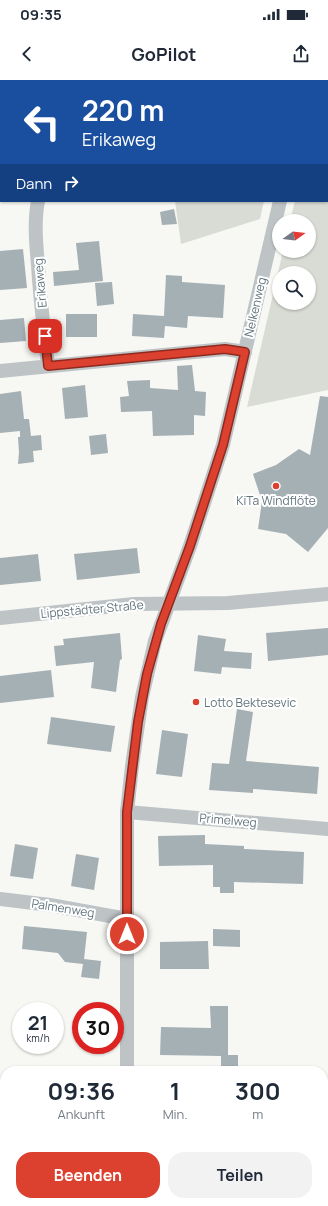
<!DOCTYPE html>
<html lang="de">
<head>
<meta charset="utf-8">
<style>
	:root { --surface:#fff; --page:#f2f2f3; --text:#1f2937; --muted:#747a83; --accent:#dc412f }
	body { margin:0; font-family:Manrope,sans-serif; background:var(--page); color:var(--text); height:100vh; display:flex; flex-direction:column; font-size:15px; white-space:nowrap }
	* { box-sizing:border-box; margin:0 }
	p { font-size:13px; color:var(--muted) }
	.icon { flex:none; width:22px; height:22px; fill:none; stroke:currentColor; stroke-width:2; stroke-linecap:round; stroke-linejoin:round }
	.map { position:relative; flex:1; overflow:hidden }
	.details { position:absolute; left:0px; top:986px; width:328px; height:140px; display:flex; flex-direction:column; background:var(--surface); border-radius:16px 16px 0 0; box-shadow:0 1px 3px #0004 }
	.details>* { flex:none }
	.top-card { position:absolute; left:0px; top:0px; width:328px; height:122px; box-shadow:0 1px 3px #0004; background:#1a4fa0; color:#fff; overflow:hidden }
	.needle { width:26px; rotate:75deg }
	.controls { position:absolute; left:272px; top:134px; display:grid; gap:8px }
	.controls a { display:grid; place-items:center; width:44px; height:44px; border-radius:50%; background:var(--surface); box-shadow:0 1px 3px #0004; font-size:20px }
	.speed { position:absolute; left:12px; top:922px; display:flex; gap:8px; font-size:20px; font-weight:700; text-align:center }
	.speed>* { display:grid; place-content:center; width:52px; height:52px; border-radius:50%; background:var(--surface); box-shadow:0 1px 3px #0004; line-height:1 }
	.speed small { font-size:10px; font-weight:400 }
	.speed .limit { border:6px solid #d22; background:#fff; color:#111 }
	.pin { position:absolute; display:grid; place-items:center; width:34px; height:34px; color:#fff; margin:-17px; border-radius:8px; box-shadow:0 2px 6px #0006 }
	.me { position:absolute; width:44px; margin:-22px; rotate:0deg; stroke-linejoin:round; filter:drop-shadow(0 0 3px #0008) }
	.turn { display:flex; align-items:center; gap:14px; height:84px; padding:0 16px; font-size:18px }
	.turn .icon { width:52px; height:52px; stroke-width:2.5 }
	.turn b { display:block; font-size:28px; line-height:34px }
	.then { display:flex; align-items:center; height:38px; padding:0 16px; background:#0003; gap:8px; font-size:15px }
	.eta { display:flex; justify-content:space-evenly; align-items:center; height:68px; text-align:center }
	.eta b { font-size:24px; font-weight:700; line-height:28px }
	.button { display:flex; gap:8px; margin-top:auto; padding:8px 16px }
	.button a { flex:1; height:46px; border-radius:16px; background:var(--accent); color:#fff; font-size:16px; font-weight:700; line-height:46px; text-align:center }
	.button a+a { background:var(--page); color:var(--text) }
	.status { display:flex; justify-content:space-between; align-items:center; height:28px; padding:0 20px; background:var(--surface); direction:ltr }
	.status svg { height:11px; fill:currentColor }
	header { display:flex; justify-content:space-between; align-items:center; height:52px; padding:0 16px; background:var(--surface); font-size:18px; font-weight:700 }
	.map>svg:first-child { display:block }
</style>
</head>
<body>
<div class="status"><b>09:35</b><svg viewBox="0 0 49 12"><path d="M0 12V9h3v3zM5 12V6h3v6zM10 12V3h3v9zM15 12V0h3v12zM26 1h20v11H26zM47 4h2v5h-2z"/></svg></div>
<header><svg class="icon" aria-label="back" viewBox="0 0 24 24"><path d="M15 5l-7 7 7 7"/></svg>GoPilot<svg class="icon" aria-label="share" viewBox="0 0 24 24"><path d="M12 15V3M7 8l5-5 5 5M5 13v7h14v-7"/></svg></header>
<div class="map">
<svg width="328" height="1126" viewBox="0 0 328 1126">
	<rect width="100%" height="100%" fill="#f7f7f4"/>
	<g fill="#d8dcd4" fill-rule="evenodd">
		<path d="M328,1v309l-81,17 36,-156h26v-30h-19l5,-20h32zM279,193h30v30h-30z"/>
		<path d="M175,121h89l-4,18 -79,25z"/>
	</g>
	<g fill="#a5b0b4">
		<path d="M174,129l3,15 -15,1 -2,-13z"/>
		<path d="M99,161l4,40 -49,5 -1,-14 26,-2 -3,-27z"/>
		<path d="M23,169l4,39 -27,2v-39z"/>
		<path d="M166,195l16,1v6l43,3 -2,33 -35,-2 -1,12 -22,-2 -1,12 -32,-2 1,-22 31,2z"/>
		<path d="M112,202l2,22 -17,2 -2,-23z"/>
		<rect x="66" y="234" width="31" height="23"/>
		<path d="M24,238l2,23 -26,2v-23z"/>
		<path d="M192,285l3,26 11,1 -1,24 -11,-1v20l-41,1 -1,-25 -31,1 -1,-15 9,-1 -2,-15 23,-1v8l28,2 -1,-24z"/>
		<path d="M85,305l3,32 -23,2 -3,-31z"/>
		<path d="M21,311l3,28h5l2,17 10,-1 1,15 -9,1 1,11 -16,2 1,-12 -1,-15h2v-6l-20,2v-39z"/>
		<path d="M320,316l8,1v131l-20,24 -22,-18 -28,-5 4,-28 -9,-27 23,-9 23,-16 11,6z"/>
		<path d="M106,354l2,19 -17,2 -2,-19z"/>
		<path d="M137,468l3,25 -63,7 -3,-26z"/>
		<path d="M38,474l3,27 -41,4v-27z"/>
		<path d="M328,548v27l-60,6 -2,-28z"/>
		<path d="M120,553l2,26 -2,1 -4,32 -25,-4 3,-26 -38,4 -2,-20 10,-1 -1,-6z"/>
		<path d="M198,555l28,4 -2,12 28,2 -1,16 -29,-2 -1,7 -27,-3z"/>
		<path d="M51,590l3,27 -54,6v-27z"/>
		<path d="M237,629l16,3 -7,49 73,6 -2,27 -64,-5v4l-44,-3 3,-27 17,1z"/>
		<path d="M51,637l64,9 -4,26 -64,-8z"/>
		<path d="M162,650l26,4 -6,43 -26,-3z"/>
		<path d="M205,755v9l39,2v3l60,3 -1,32 -69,-2v11h-14v-6h-7v-22l-54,1 -1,-30z"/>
		<path d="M15,764l23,4 -5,31 -23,-3z"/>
		<path d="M76,774l23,4 -5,32 -23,-4z"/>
		<path d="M24,846l63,6 -3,27 17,2 -2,18 -18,-2 2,-13 -18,-2 -7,-9 -36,-4z"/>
		<path d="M213,849l27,1v17l-27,-1z"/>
		<path d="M208,861l1,28h-49v-27z"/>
		<path d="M210,926h18v49h10v16h-17v-15l-61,-1 1,-28 50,1z"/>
	</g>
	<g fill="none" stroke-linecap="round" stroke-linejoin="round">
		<g stroke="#bec4c6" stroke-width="14">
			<path d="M314,1v-1"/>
			<path d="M38,121c-4,21 -2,42 0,64 2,34 6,67 10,100"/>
			<path d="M0,291l225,-22 20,3"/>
			<path d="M0,538l134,-14 94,-1 100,-9"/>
			<path d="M127,732l201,17"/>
			<path d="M0,819l50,6 77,14"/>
			<path d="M127,991v-259l5,-46 10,-69 13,-56 35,-95 33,-101 57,-244"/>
			<path d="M0,1052l5,1"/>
			<path d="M128,1121v5"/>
		</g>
	</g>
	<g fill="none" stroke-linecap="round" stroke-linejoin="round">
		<defs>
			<path id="route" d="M45,256l3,30 177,-17 20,3 -22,93 -33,101 -29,78 -14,50 -9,48 -11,90v122"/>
		</defs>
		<use href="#route" stroke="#8f2a1f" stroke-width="10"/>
		<use href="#route" stroke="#dc412f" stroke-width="7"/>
	</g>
	<g fill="#dc412f" stroke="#fff" stroke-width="1.5">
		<circle cx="276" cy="406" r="4"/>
		<circle cx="196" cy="622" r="4"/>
	</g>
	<g text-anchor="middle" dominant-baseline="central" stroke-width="4" stroke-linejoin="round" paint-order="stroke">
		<g font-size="12" fill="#63767e" stroke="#fff">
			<text transform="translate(40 203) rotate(-95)">Erikaweg</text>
			<text transform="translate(255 227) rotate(-77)">Nelkenweg</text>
			<text transform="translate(92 529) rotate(-5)">Lippstädter Straße</text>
			<text transform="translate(228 740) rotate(5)">Primelweg</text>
			<text transform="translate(63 828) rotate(9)">Palmenweg</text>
		</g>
		<g font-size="12" fill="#63767e" stroke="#fff">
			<text x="276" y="420">KiTa Windflöte</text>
			<text x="204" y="622" text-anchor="start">Lotto Bektesevic</text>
		</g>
	</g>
</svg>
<div class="controls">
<a><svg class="needle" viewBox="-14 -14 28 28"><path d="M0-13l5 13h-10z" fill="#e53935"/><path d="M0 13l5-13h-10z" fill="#747a83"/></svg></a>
<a><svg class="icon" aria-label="search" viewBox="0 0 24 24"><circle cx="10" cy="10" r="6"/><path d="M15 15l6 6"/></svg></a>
</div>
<div class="speed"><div>21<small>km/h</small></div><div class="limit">30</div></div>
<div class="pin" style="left:45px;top:256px;background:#d93025"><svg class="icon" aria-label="arrive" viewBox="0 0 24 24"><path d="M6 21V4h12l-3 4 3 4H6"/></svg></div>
<svg class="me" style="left:127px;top:854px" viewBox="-20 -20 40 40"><circle r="17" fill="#dc412f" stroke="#fff" stroke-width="3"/><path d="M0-11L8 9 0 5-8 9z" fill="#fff"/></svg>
<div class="top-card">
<div class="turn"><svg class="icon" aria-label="left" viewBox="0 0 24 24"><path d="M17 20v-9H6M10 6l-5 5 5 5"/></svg><div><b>220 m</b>Erikaweg</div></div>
<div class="then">Dann<svg class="icon" aria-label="right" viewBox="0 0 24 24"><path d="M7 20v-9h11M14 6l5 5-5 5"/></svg></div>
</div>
<section class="details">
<div class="eta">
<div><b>09:36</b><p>Ankunft</p></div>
<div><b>1</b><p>Min.</p></div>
<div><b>300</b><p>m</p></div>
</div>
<div class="button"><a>Beenden</a><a>Teilen</a></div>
</section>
</div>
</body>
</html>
